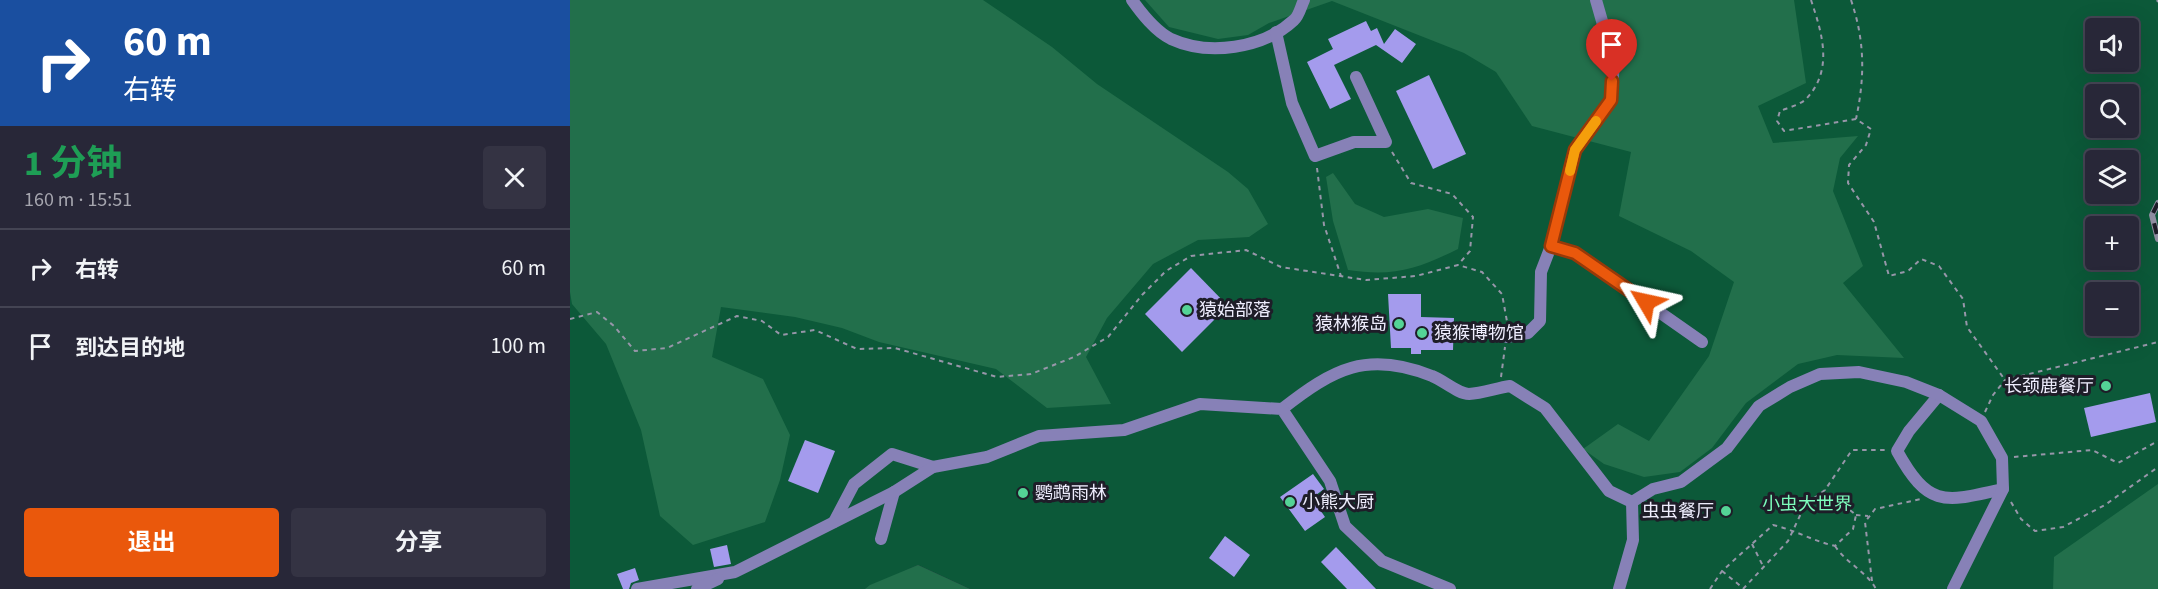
<!DOCTYPE html>
<html lang="zh">
<head>
<meta charset="utf-8">
<style>
	:root { --surface:#282738; --page:#343343; --text:#f1f3f6; --muted:#a5a5ae; --line:#444453; --accent:#ea580c }
	body { margin:0; font-family:"Source Sans 3","Noto Sans SC",sans-serif; background:var(--page); color:var(--text); height:100vh; display:flex; flex-direction:column; font-size:22px; white-space:nowrap }
	* { box-sizing:border-box; margin:0 }
	p { font-size:20px; color:var(--muted) }
	.icon { flex:none; width:33px; height:33px; fill:none; stroke:currentColor; stroke-width:2; stroke-linecap:round; stroke-linejoin:round }
	.map { position:relative; flex:1; overflow:hidden }
	.side { display:flex; flex-direction:column; background:var(--surface); width:570px }
	.side>* { flex:none }
	.banner { background:#1a4fa0; color:#fff; overflow:hidden }
	.buttons { position:absolute; left:1515px; top:18px; display:grid; gap:12px }
	.buttons a { display:grid; place-items:center; width:54px; height:54px; border-radius:6px; background:var(--surface); box-shadow:0 6px 24px #0002,0 0 0 2px var(--line); font-size:30px }
	.pin { position:absolute; display:grid; place-items:center; width:51px; height:51px; color:#fff; margin:-62px -26px; border-radius:50% 50% 50% 0; rotate:-45deg; box-shadow:0 0 6px #0007 }
	.pin .icon { rotate:45deg }
	.me { position:absolute; width:66px; margin:-33px; rotate:306deg; stroke-linejoin:round; filter:drop-shadow(0 0 4px #0008) }
	.turn { display:flex; align-items:center; gap:21px; height:126px; padding:0 24px; font-size:27px }
	.turn .icon { width:78px; height:78px; stroke-width:2.5 }
	.turn b { display:block; font-size:42px; line-height:51px }
	.round { display:grid; place-items:center; flex:none; width:63px; height:63px; border-radius:6px; background:var(--page) }
	.overview { display:flex; align-items:center; justify-content:space-between; height:102px; padding:0 24px }
	h1 { font-size:36px; font-weight:700; line-height:45px; color:#1e9e55 }
	.primary-button { display:flex; gap:12px; margin-top:auto; padding:12px 24px }
	.primary-button a { flex:1; height:69px; border-radius:6px; background:var(--accent); color:#fff; font-size:24px; font-weight:700; line-height:69px; text-align:center }
	.primary-button a+a { background:var(--page); color:var(--text) }
	ul { padding:0; list-style:none }
	li { display:flex; align-items:center; gap:18px; height:78px; padding:0 24px; border-top:2px solid var(--line) }
	li div { flex:1 }
	li b { display:block; font-size:22px }
	li em { font-style:normal }
	main { display:flex; flex:1; min-height:0 }
	.map>svg:first-child { display:block }
</style>
</head>
<body>
<main>
<section class="side">
<div class="banner">
<div class="turn"><svg class="icon" aria-label="right" viewBox="0 0 24 24"><path d="M7 20v-9h11M14 6l5 5-5 5"/></svg><div><b>60 m</b>右转</div></div>
</div>
<div class="overview"><div><h1>1 分钟</h1><p>160 m · 15:51</p></div><a class="round"><svg class="icon" aria-label="close" viewBox="0 0 24 24"><path d="M6 6l12 12M18 6L6 18"/></svg></a></div>
<ul>
<li><svg class="icon" aria-label="right" viewBox="0 0 24 24"><path d="M7 20v-9h11M14 6l5 5-5 5"/></svg><div><b>右转</b></div><em>60 m</em></li>
<li><svg class="icon" aria-label="arrive" viewBox="0 0 24 24"><path d="M6 21V4h12l-3 4 3 4H6"/></svg><div><b>到达目的地</b></div><em>100 m</em></li>
</ul>
<div class="primary-button"><a>退出</a><a>分享</a></div>
</section>
<div class="map">
<svg width="1588" height="589" viewBox="0 0 1588 589">
	<rect width="100%" height="100%" fill="#36344b"/>
	<path fill="#0c5939" fill-rule="evenodd" d="M0,0h1588v589h-1188l-52,-24 -53,24h-295zM1526,28h32v34h-32zM1526,94h32v34h-32zM1526,160h32v34h-32zM1526,226h32v34h-32zM1526,292h32v34h-32z"/>
	<g fill="#226f4b">
		<path d="M0,0h413l69,47 45,37 131,88 20,17 20,35 -19,13 -51,3 -45,24 -46,54 -21,39 25,47 -64,4 -51,-39 -117,-27 -37,-14 -47,-11 -74,-10 -9,50 51,22 27,56 -10,45 -15,42 -72,23 -33,-29 -19,-86 -35,-86 -34,-40 -2,-12z"/>
		<path d="M575,0h649l12,83 -48,23 15,37 85,-7 -18,22 -7,33 30,75 -20,17 61,75 -67,-3 -39,9 -52,39 -34,45 -32,24 -36,5 -40,-13 -21,-15 35,-25 31,17 60,-85 25,-74 -43,-31 -72,-35 12,-64 -99,-26 -36,-54 -32,-19 -132,-52 -63,22 -21,12 -30,4 -49,-12z"/>
		<path d="M763,173l22,31 29,13 44,-8 35,9 -5,31c-41,20 -64,28 -110,21l-15,-49 -7,-44z"/>
		<path d="M1588,484v105h-105l1,-32z"/>
		<path d="M348,565l52,24h-105l5,-4z"/>
	</g>
	<g fill="#a49bed">
		<path d="M796,21l5,10 6,-3 7,16 11,-15 21,15 -14,19 -26,-18 -42,20 17,34 -21,10 -23,-47 26,-13 -5,-10z"/>
		<path d="M859,75l37,79 -33,15 -37,-78z"/>
		<path d="M621,268l37,38 -46,46 -37,-38z"/>
		<path d="M818,294h33v23l33,1 -1,32h-32v4h-10v-6h-20z"/>
		<path d="M1580,393l6,29 -65,15 -7,-29z"/>
		<path d="M235,440l30,11 -17,42 -30,-12z"/>
		<path d="M743,474l11,15 -12,9 13,19 -20,14 -25,-34z"/>
		<path d="M655,536l25,19 -16,22 -25,-19z"/>
		<path d="M157,545l4,19 -17,3 -4,-18z"/>
		<path d="M766,547l40,42h-29l-26,-27z"/>
		<path d="M65,568l4,12 -8,3 -2,6h-6l-6,-15z"/>
	</g>
	<g fill="none" stroke-linecap="round" stroke-linejoin="round">
		<g stroke="#9796a9" stroke-width="2" stroke-dasharray="4.5 4.5" stroke-linecap="butt">
			<path d="M1241,0c11,33 23,70 -5,99 -6,6 -19,9 -26,12l-3,10 7,10 72,-12 15,10 -5,16 -17,20 -1,18 26,39 15,54 19,-5 13,-12 18,7 24,33 4,28 38,53"/>
			<path d="M1281,0c14,41 14,77 5,119"/>
			<path d="M1587,0l1,2"/>
			<path d="M822,152l19,31 41,11 21,23 -3,34 -12,14"/>
			<path d="M747,168l7,57 17,51"/>
			<path d="M0,319l27,-7 17,14 21,25 32,-3 70,-32 25,5 19,14 34,-5 42,19 38,-1 102,29 34,-3 43,-17 34,-20 34,-42 24,-24 25,-15 55,-6 35,17 85,13 50,-4 42,-11 24,7 20,22 6,33"/>
			<path d="M931,377l4,-30"/>
			<path d="M1415,412l8,-17 12,-15 153,-38"/>
			<path d="M1444,457l78,-7 26,13 40,-22"/>
			<path d="M1441,502l10,17 14,12 28,-4 42,-22 53,-38"/>
			<path d="M1286,515l12,1"/>
			<path d="M1182,544l11,22"/>
			<path d="M1265,546c11,17 32,26 41,43"/>
			<path d="M1152,571l21,17"/>
			<path d="M1302,581l-7,-59 10,-13 46,-10"/>
			<path d="M1140,589l12,-18 51,-46c22,5 40,16 62,21l18,-17 3,-14 -31,-25"/>
			<path d="M1173,589l45,-48 17,-36 20,-15 27,-40h34"/>
		</g>
		<g stroke="#8781b7" stroke-width="12">
			<path d="M562,0c10,14 23,31 39,39 37,17 92,10 123,-19 5,-4 7,-14 10,-20"/>
			<path d="M1026,0l18,63 -3,37 -36,50 -24,96 24,7 127,89"/>
			<path d="M706,32l16,71 23,53 39,-14h32l-30,-65"/>
			<path d="M937,337l21,-4 12,-12 1,-49 10,-26"/>
			<path d="M1369,395l-30,36 -12,20c32,58 48,51 106,38"/>
			<path d="M712,409c51,-40 85,-59 150,-33 11,4 26,18 37,18 13,-1 28,-6 41,-8l35,22 64,83 23,11 21,-13 28,-7 46,-34 32,-42 31,-19 30,-13 39,-2 47,10 33,13 42,26 21,37 1,31 -50,100"/>
			<path d="M264,522l20,-38 38,-30 41,13"/>
			<path d="M311,539l13,-47"/>
			<path d="M67,589l98,-17 159,-80 39,-25 54,-10 52,-21 85,-6 76,-26 82,5 48,72 15,45 37,35 68,28"/>
			<path d="M127,589l21,-10"/>
			<path d="M1049,589l14,-49 -1,-38"/>
		</g>
		<defs>
			<path id="rail" d="M1588,203l-6,12 6,24"/>
		</defs>
		<use href="#rail" stroke="#908ea2" stroke-width="6"/>
		<use href="#rail" stroke="#1e1d28" stroke-width="4" stroke-dasharray="11" stroke-linecap="butt"/>
	</g>
	<g fill="none" stroke-linecap="round" stroke-linejoin="round">
		<defs>
			<path id="route" d="M1042,81l-1,19 -36,50 -24,96 24,7 71,49"/>
		</defs>
		<use href="#route" stroke="#983908" stroke-width="15"/>
		<use href="#route" stroke="#ea580c" stroke-width="10"/>
		<path stroke="#f59e0b" stroke-width="10" d="M1000,171l5,-21 21,-29"/>
	</g>
	<g fill="#54d396" stroke="#1e1d28" stroke-width="2">
		<circle cx="617" cy="310" r="6"/>
		<circle cx="829" cy="324" r="6"/>
		<circle cx="852" cy="333" r="6"/>
		<circle cx="1536" cy="386" r="6"/>
		<circle cx="453" cy="493" r="6"/>
		<circle cx="720" cy="502" r="6"/>
		<circle cx="1156" cy="511" r="6"/>
	</g>
	<g text-anchor="middle" dominant-baseline="central" stroke-width="6" stroke-linejoin="round" paint-order="stroke">
		<g font-size="18" fill="#eeedfd" stroke="#1e1d28" text-anchor="start">
			<text x="629" y="310">猿始部落</text>
			<text x="817" y="324" text-anchor="end">猿林猴岛</text>
			<text x="864" y="333">猿猴博物馆</text>
			<text x="1524" y="386" text-anchor="end">长颈鹿餐厅</text>
			<text x="465" y="493">鹦鹉雨林</text>
			<text x="732" y="502">小熊大厨</text>
			<text x="1144" y="511" text-anchor="end">虫虫餐厅</text>
		</g>
		<g font-size="18" fill="#7dfdbc" stroke="#1e1d28">
			<text x="1237" y="504">小虫大世界</text>
		</g>
	</g>
</svg>
<div class="buttons">
<a><svg class="icon" aria-label="sound" viewBox="0 0 24 24"><path d="M4 9h4l5-4v14l-5-4H4zM17 9q2 3 0 6"/></svg></a>
<a><svg class="icon" aria-label="search" viewBox="0 0 24 24"><circle cx="10" cy="10" r="6"/><path d="M15 15l6 6"/></svg></a>
<a><svg class="icon" aria-label="layers" viewBox="0 0 24 24"><path d="M12 4l9 5-9 5-9-5zM3 14l9 5 9-5"/></svg></a>
<a>+</a>
<a>−</a>
</div>
<div class="pin" style="left:1042px;top:81px;background:#d93025"><svg class="icon" aria-label="arrive" viewBox="0 0 24 24"><path d="M6 21V4h12l-3 4 3 4H6"/></svg></div>
<svg class="me" style="left:1076px;top:302px" viewBox="-20 -20 40 40"><path d="M0-17L14 15 0 8-14 15z" fill="#ea580c" stroke="#fff" stroke-width="4"/></svg>
</div>
</main>
</body>
</html>
